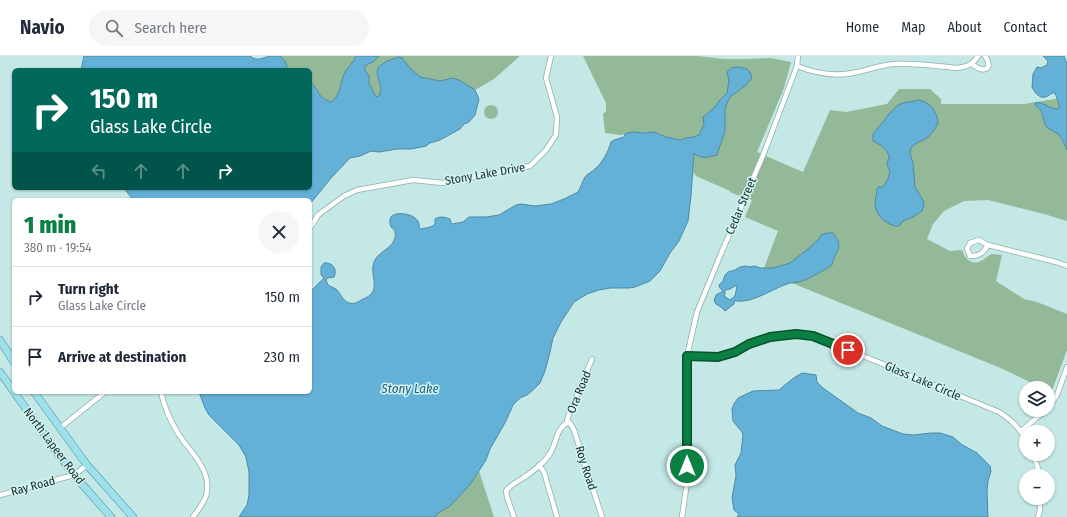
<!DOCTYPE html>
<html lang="en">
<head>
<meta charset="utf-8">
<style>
	:root { --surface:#fff; --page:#f6f6f7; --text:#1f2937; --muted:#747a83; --line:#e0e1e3; --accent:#0b8043 }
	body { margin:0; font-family:"Fira Sans Condensed",sans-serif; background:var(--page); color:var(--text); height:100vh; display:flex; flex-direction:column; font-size:15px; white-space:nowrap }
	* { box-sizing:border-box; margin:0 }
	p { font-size:13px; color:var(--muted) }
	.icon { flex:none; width:22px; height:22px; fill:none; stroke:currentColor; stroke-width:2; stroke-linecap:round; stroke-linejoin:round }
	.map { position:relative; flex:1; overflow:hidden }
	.side { position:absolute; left:12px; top:142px; width:300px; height:196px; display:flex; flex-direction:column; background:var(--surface); border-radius:6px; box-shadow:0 1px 3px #0004 }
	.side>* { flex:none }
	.banner { position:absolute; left:12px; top:12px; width:300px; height:122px; border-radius:6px; box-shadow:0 1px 3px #0004; background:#00695c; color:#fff; overflow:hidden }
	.fabs { position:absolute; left:1019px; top:325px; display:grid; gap:8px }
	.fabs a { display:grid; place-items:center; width:36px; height:36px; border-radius:50%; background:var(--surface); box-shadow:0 1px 3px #0004; font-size:20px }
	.pin { position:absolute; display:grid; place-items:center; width:34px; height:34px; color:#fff; margin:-17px; border:2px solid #fff; border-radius:50%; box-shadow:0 1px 4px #0007 }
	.me { position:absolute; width:44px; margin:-22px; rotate:0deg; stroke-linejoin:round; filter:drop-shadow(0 0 3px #0008) }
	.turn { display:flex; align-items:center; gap:14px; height:84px; padding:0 12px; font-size:18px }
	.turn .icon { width:52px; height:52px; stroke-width:2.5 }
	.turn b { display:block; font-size:28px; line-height:34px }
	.lanes { display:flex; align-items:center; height:38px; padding:0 12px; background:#0003; justify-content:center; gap:20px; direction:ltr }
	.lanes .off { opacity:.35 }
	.round { display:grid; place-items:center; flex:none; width:42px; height:42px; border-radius:21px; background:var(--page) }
	.headline { display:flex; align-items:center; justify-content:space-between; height:68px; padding:0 12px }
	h1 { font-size:24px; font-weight:800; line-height:30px; color:var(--accent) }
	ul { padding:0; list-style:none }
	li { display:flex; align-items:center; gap:12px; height:60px; padding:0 12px; border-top:1px solid var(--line) }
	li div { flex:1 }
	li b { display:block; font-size:15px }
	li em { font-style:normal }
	header { display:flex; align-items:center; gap:24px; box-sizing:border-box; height:56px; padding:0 20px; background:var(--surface); border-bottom:1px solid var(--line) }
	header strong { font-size:19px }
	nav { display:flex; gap:22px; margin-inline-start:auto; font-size:14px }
	.search { width:280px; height:36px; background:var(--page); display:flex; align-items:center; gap:10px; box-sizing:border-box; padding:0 14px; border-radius:22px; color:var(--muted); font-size:15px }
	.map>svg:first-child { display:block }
</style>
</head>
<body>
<header>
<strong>Navio</strong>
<div class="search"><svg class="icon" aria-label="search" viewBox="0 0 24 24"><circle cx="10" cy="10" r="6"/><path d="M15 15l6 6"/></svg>Search here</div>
<nav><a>Home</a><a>Map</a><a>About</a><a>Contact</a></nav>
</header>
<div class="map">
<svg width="1067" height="461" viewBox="0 0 1067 461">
	<rect width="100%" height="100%" fill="#c3e8e5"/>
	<g fill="#94b998">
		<path d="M280,0h76c-3,7 -7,10 -11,16 -5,10 -4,22 -13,30 -16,-4 -12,-13 -22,-20v-12h-22l-3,-9z"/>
		<path d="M379,0h141l-26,23 -19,11 -16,-10 -6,-2 -13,3 -20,-4 -10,-9 -8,-10c-45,9 -14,16 -23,38l-4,1 -6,-14v-7l-4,-6v-4l9,-5z"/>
		<path d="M583,0h114l27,3h22l25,-1 20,4 -7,26 -27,64 46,20 27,-62 16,2 41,-8 12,-15h31l11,10v5h83l43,-7v124l-23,-7 -56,-14 -24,1 -20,10 -11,13 -6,15 23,12 12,-1c2,8 10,16 19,11 4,-2 7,-6 11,-7 3,0 7,1 10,1l-6,26 28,18 13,3 30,12v36l-16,43 -3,-2v-3h-6l-39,-19 -221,-90 -18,-11 14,-37 -33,-14 7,-17c-8,-4 -14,-4 -22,-8v-1l-34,-15 -3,-4 1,-19 -14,-13 -14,-3 -12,-5 -25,1 -8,2 -16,-2 -2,-19 3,-3v-8z"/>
		<circle cx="491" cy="56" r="7"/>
		<path d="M479,415l15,46h-59l3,-4 5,-3 16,-13 10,-11z"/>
	</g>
	<g fill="#64b1d7" stroke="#4f89a3" fill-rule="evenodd">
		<path d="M84,0h166c7,6 12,2 20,0 3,0 7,0 10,0l5,5 3,9h-207z"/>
		<path d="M356,0h23l-5,5 -9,5v4l4,6v7l7,14 3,-1 2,-7 -4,-16 1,-6 9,-6 12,-4 3,1 8,10 10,9 20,4 13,-3 6,2 16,10 4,9 -4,16 -6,7 -5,2 -4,5 -20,11 -10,3 -4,3 -15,3h-14l-18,3 -8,-1 -11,5 -10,2 -19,20 -21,26v-4h-177l-9,-12h186v-106c10,7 6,16 22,20 9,-8 8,-20 13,-30 4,-6 8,-9 11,-16z"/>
		<path d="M1043,0h21l3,8v86c-2,-4 -4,-11 -8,-15 -3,-3 -10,-5 -13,-9 -2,-3 -3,-11 -5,-15 -2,-4 -4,-2 -6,-8 9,-2 13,6 22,6l2,-1v-4l-4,-11h-3c-9,8 -15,4 -20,-6l1,-13 4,-7 4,1 6,-3 1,-4z"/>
		<path d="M739,11l8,2 3,3 2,6 -7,8 -15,11 -2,4 -3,8v22l-8,24c-9,2 -15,5 -23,-2l-3,43 -3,25 -9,20 -9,12 -10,18 -10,10 -15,6 -6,1h-19l-11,2 -12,4 -13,8 -13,20 -8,16 -3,14 -5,19 -5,12 -7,7 -6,5 -7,3 -7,7 -7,16 -16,28 -4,11 -17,26 -19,20 -12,7 -3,4h-196l8,-12 2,-10v-23l-3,-15 -7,-12 -30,-30 -4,-7 -6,-16h111v-100l14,-14 -3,-3v-8l3,-4c8,-1 14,6 10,14l-7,1 -1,2 2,5c2,1 6,3 8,4 5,5 6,11 13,14 5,1 8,0 12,-3 2,-1 5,-2 8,-4 13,-10 -4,-27 9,-40 7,-7 14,-9 17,-18 1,-6 0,-8 -4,-11 -1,-3 -2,-7 0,-10 5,-7 31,-3 28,11l1,1c5,-1 11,-1 15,-5v-5c4,-3 10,-2 15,0l1,4 1,1 11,-2 6,-5h17l13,-2 17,-10 5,-1 14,2 16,-2 13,-5 14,-7c3,-5 4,-10 7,-15 2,-3 7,-5 10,-8 8,-7 13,-17 16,-27l3,-2 10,-3 1,-3 7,-2 13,1 9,-1 12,5 14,3 6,-2 8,-1 5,-2 5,-11 -1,-7 11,-9 6,-8 7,-7 2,-13 -2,-8 4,-4z"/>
		<path d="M919,44c12,3 18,11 19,23 -3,6 -7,13 -13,16 -5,3 -10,4 -14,9l-1,5 3,10 2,24 9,15v2l-2,7 -9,6 -10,4 -4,5c-10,1 -23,-10 -24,-21 0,-6 2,-11 2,-16l1,-2h5l5,-8 2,-8c-2,-4 -5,-8 -1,-12 1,-8 -9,-15 -16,-18v-7l11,-13 4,-6 10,-10 5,-2z"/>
		<path d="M827,177h6c12,15 2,17 -1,32 -6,4 -23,14 -30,16 -5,2 -11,1 -15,3 -15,5 -34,19 -50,17l-2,-1 -1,4 -9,7 -4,-4 -5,-3 -2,-3 2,-6 7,-4 -3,-3 -1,-3 4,-4 2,-6 3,-3 7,-2 5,-3 6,-1 3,1 5,-1 7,2h12l17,-5 18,-14 11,-10 2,-4zM735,230h2l-2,10 -5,4 -6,-4 1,-2v-4l5,-1z"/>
		<path d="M803,317l13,2 1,7 6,6 35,25 13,5 11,8 21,8 10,1 18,-2h9l13,4 8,7 16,9 13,13 1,5 -3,10 -1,11 1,25h-251l2,-3 -5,-4 -2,-12 4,-22 -1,-11 6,-12 2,-18 -1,-3 -9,-11 -1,-12 2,-5 4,-6 15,-7 26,-1c6,-5 17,-15 24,-17z"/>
	</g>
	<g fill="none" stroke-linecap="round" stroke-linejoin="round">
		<defs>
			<g id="street">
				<path d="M972,8c12,10 22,5 13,-8"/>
				<path d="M797,10c20,8 41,11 61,6 12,-3 24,-7 36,-8 21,-1 42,2 62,4 10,-1 17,-3 22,-12"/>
				<path d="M310,172l8,-13 26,-19 13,-6 56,-10 30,3 87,-17 16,-16 10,-15 1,-18 -11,-39 5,-22"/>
				<path d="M988,189c-5,8 -8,11 -18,11l-3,-7 3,-6 9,-3 9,5 68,17 11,4"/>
				<path d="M687,300l10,-44 23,-56 44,-103 33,-87 1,-10"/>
				<path d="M161,336c3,15 10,30 18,43 12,18 34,36 27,61 -3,8 -8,14 -13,21"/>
				<path d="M1048,352l9,-13 10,-28"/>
				<path d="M567,367h3l4,7 28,87"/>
				<path d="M60,372l45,-36"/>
				<path d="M1021,375l25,-21"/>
				<path d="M1032,398l5,11 2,11"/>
				<path d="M539,409l5,7 13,45"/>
				<path d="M0,439l74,-20 13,-10"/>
				<path d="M514,461l-7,-20 -1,-6c4,-6 11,-9 17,-13 8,-5 21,-15 26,-23 7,-9 7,-27 18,-32l1,-6 4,-10 20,-48"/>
				<path d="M682,461l5,-35v-126l31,1 17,-5 14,-8 21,-7 26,-3 17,2 14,5 172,71c12,8 20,15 27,28"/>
				<path d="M1038,461l2,-7v-12"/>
			</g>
			<g id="primary">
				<path d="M0,284l14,22"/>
				<path d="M0,316l53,75 21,28 37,42"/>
				<path d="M34,336l53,73 46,52"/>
			</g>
		</defs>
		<use href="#street" stroke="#8db0ad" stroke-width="6"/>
		<use href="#primary" stroke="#4794a0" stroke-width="8"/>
		<use href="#street" stroke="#fff" stroke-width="4.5"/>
		<use href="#primary" stroke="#9ee0ec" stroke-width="7"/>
	</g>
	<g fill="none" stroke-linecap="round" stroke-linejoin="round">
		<defs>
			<path id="route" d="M687,410v-110l31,1 17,-5 14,-8 21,-7 26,-3 17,2 35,14"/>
		</defs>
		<use href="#route" stroke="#07532c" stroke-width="10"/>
		<use href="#route" stroke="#0b8043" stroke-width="7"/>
	</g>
	<g text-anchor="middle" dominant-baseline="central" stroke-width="3" stroke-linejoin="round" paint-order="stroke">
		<g font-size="12" fill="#1e2c2b" stroke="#d0f5f2">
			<text transform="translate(485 118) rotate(-10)">Stony Lake Drive</text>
			<text transform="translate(741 150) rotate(-67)">Cedar Street</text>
			<text transform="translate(923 325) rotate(23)">Glass Lake Circle</text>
			<text transform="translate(579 336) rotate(-68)">Ora Road</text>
			<text transform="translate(54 390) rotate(53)">North Lapeer Road</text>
			<text transform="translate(586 412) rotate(72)">Roy Road</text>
			<text transform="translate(33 430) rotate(-15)">Ray Road</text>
		</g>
		<g font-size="13" font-style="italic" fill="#235e79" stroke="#d0f5f2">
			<text x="410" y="332">Stony Lake</text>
		</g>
	</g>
</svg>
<div class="fabs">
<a><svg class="icon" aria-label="layers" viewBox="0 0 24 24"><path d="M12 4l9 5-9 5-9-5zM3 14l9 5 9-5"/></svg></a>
<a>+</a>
<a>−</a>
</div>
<div class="pin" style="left:848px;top:294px;background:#d93025"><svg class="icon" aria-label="arrive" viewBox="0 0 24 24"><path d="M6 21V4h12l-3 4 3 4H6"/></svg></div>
<svg class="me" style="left:687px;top:410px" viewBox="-20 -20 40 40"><circle r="17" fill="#0b8043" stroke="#fff" stroke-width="3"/><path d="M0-11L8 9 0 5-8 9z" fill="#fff"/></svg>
<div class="banner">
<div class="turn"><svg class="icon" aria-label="right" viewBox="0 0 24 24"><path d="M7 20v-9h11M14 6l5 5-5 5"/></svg><div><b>150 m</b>Glass Lake Circle</div></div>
<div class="lanes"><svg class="icon off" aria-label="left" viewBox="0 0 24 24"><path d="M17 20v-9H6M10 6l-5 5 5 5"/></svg><svg class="icon off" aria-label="ahead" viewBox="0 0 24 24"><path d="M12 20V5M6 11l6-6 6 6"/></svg><svg class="icon off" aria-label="ahead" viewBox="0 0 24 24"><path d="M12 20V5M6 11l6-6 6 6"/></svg><svg class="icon" aria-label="right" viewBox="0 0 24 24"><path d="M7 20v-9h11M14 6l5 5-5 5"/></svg></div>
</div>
<section class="side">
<div class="headline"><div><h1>1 min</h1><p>380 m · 19:54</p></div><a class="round"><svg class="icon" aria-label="close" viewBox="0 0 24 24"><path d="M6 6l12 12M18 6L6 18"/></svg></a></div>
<ul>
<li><svg class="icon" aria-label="right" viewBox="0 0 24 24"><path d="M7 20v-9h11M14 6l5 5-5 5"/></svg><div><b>Turn right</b><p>Glass Lake Circle</p></div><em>150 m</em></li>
<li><svg class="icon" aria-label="arrive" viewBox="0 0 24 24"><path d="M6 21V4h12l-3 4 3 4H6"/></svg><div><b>Arrive at destination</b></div><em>230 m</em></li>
</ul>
</section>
</div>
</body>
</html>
